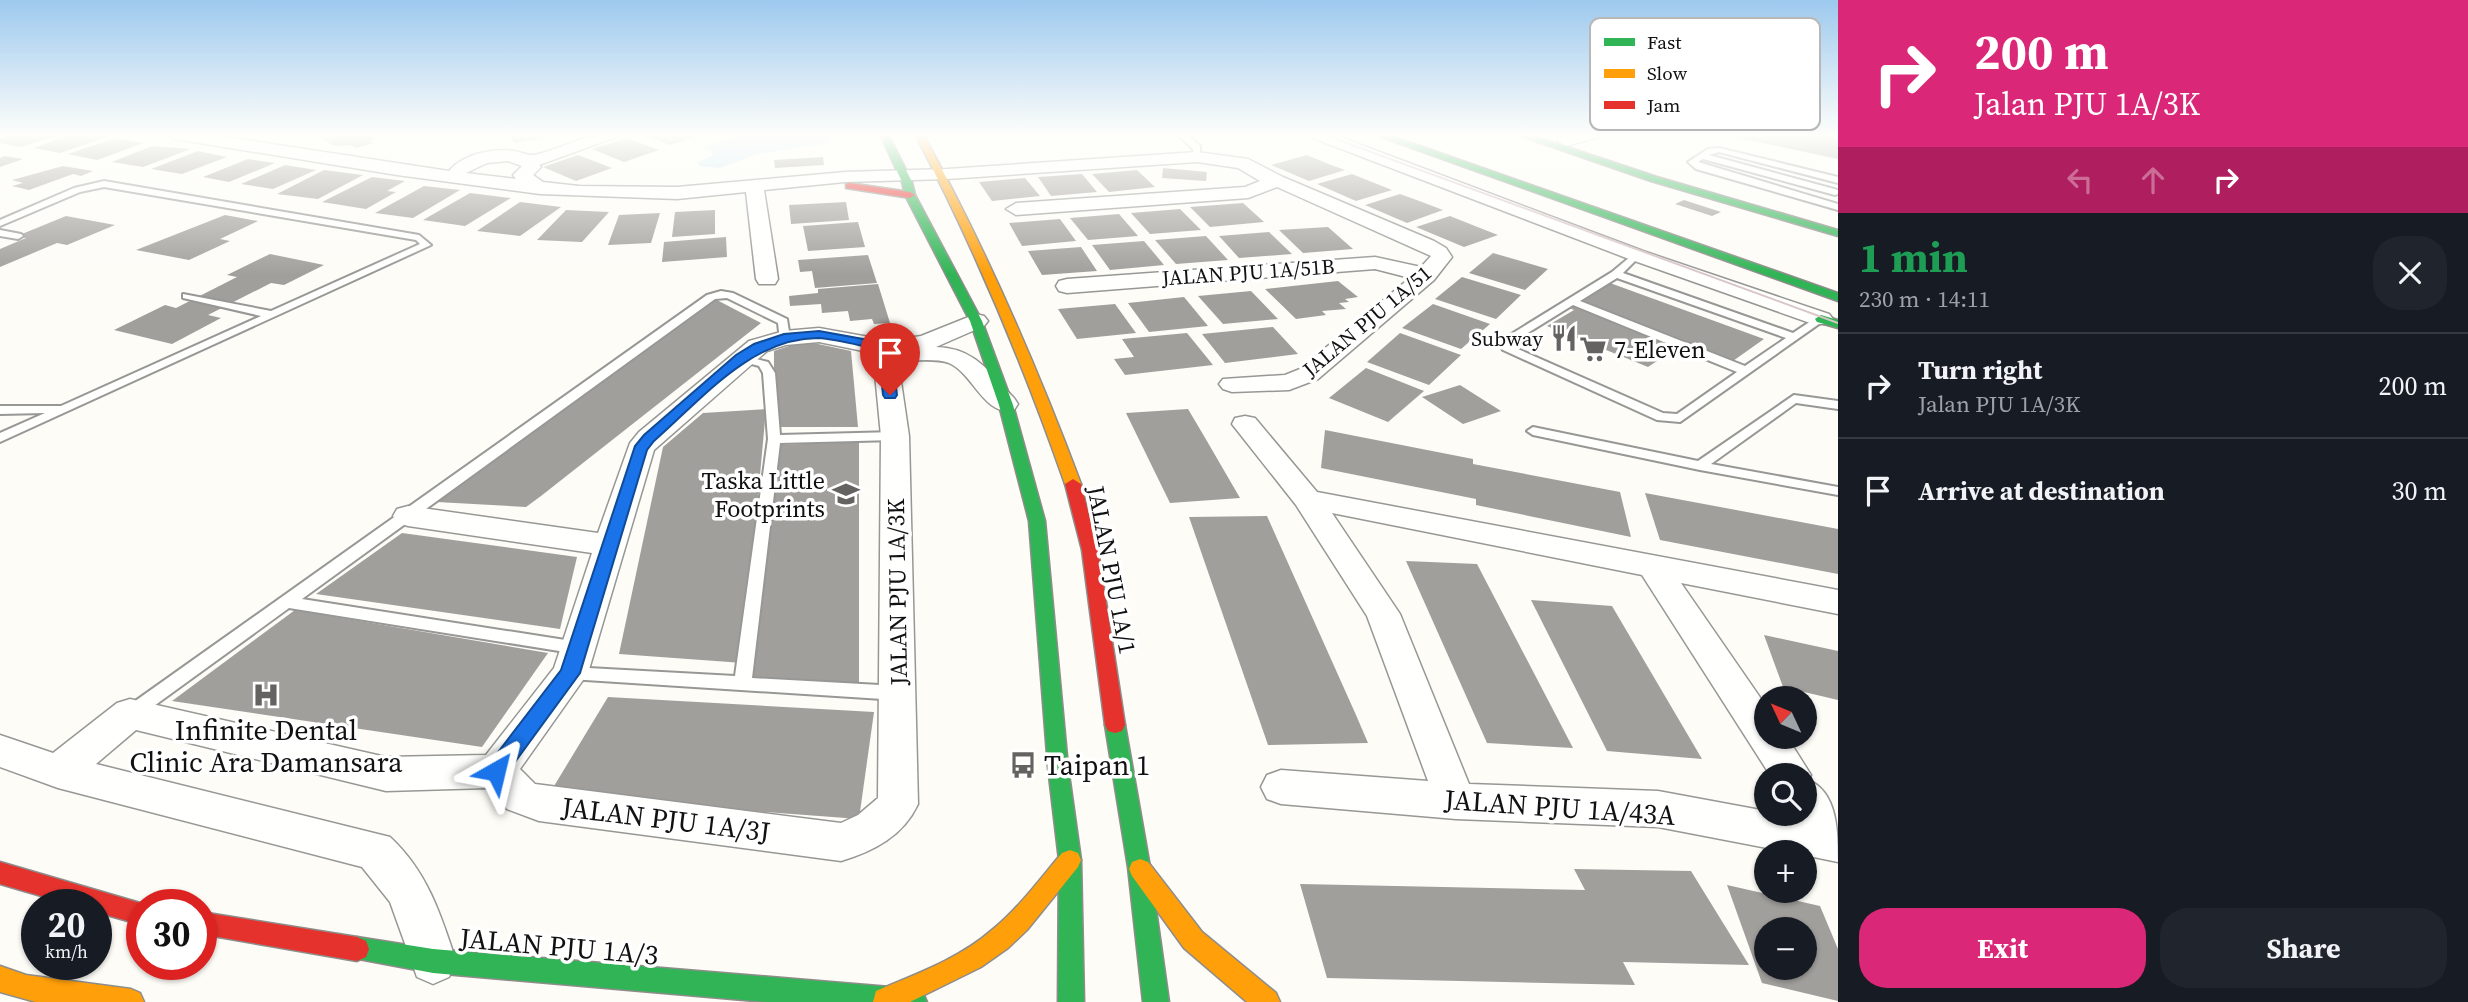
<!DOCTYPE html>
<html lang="en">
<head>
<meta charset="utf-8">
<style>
	:root { --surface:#171b24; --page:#20242c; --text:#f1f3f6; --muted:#9ea1a6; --line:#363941; --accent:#db2777 }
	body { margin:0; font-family:"Source Serif 4",serif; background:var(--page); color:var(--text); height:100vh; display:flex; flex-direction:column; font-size:26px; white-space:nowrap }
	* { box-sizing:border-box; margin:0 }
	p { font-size:23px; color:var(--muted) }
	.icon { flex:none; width:38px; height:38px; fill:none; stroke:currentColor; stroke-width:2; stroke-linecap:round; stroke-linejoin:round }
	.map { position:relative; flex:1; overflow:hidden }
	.details { display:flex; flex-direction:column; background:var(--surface); width:630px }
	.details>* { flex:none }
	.top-card { background:#db2777; color:#fff; overflow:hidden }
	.needle { width:46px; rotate:314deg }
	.tools { position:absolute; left:1754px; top:686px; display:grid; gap:14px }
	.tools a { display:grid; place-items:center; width:63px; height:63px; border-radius:50%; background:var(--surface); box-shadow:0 2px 5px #0004; font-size:35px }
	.speed { position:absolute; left:21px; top:889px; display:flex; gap:14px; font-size:35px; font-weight:700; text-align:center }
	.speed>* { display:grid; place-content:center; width:91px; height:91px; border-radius:50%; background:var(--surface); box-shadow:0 2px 5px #0004; line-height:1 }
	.speed small { font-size:18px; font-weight:400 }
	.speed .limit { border:10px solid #d22; background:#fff; color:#111 }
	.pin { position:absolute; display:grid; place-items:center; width:60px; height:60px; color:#fff; margin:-72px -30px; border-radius:50% 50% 50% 0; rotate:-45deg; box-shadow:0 0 7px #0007 }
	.pin .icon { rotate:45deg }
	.me { position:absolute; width:77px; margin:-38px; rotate:37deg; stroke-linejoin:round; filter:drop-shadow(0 0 5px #0008) }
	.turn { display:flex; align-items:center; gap:24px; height:147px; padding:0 21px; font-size:32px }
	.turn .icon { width:91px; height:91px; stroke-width:2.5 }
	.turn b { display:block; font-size:49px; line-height:60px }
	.lanes { display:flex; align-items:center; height:66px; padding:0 21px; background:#0003; justify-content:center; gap:35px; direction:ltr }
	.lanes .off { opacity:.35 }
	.round { display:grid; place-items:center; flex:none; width:74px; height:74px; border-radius:28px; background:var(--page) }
	.overview { display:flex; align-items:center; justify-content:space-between; height:119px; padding:0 21px }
	h1 { font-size:42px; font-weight:700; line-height:52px; color:#1e9e55 }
	.primary-button { display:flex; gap:14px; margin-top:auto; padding:14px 21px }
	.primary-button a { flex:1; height:80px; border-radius:28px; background:var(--accent); color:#fff; font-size:28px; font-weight:700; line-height:80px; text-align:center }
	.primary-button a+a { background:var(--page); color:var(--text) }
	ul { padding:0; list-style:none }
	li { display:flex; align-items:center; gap:21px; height:105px; padding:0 21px; border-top:2px solid var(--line) }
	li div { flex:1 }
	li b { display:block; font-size:26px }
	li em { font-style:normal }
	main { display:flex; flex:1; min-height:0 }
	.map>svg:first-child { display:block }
</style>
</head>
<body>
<main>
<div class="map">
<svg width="1838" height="1002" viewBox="0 0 1838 1002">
	<rect width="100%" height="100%" fill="#fdfcf7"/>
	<path fill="#cde8f7" d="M735,134h95v4l-6,6 -67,10 -37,14 -20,-2 -3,-3 15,-7 1,-4 -9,-5 30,-9z"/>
	<g fill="#a19f9c" fill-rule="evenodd">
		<path d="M13,134h46v1l-38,12 -21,-4v-5z"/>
		<path d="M72,134l39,2 -51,17 -26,-5z"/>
		<path d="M336,134h32l8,5 -7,1 5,3 -18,5 -5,-3 -17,1 -13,-8z"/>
		<path d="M507,134h34l3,4 -29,5z"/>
		<path d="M642,134h59v1l-31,10z"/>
		<path d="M1724,134h114v25l-114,-24z"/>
		<path d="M115,138l29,5 -47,17 -29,-6z"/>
		<path d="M627,138l32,12 -35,12 -32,-13z"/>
		<path d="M152,146l39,3 -48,18 -31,-5z"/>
		<path d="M198,151l29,6 -45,17 -31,-5z"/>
		<path d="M578,155l34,13 -36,13 -33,-14z"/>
		<path d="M1307,155l19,8 19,7 -36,11 -38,-16z"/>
		<path d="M5,156l18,3 -23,8v-9z"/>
		<path d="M823,157l1,8 -49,3 -1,-8z"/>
		<path d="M248,159l27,4 -46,19 -26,-5z"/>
		<path d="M285,165l31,5 -43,19 -32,-5z"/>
		<path d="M63,166l30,5 -12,5 -8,-2 -44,16 -17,-4 11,-3 -11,-3z"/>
		<path d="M1163,168l44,4 -1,9 -44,-3z"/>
		<path d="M324,170l39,5 -45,24 -41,-5z"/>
		<path d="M1137,170l18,17 -46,5 -17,-18z"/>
		<path d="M1082,174l15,18 -46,4 -13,-19z"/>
		<path d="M1352,174l40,16 -36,11 -39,-17z"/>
		<path d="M372,177l33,4 -18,10 9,1 -30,17 -44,-7z"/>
		<path d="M1025,178l15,18 -48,5 -13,-19z"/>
		<path d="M424,186l36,4 -47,28 -38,-5z"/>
		<path d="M470,193l41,5 -46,28 -42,-6z"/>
		<path d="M1400,194l22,8 21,8 -36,13 -42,-18z"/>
		<path d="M1684,200l37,12 -9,4 -37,-12z"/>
		<path d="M520,202l41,5 -41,29 -43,-5z"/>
		<path d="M846,202l3,18 -58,4 -2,-19z"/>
		<path d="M1243,203l21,19 -54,5 -20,-20z"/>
		<path d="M1180,209l21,21 -51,4 -19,-21z"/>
		<path d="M566,210l43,2 -27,30 -45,-2z"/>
		<path d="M715,210v24l-43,3 3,-25z"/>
		<path d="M660,213l-9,30 -43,2 11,-30z"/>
		<path d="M1119,214l19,22 -50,4 -18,-22z"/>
		<path d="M225,215l33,6 -38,18 10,2 -41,19 -53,-10z"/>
		<path d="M66,216l49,9 -48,20 -10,-2 -57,24v-18l26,-11 -9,-2z"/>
		<path d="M1450,216l25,10 23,9 -34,12 -48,-20z"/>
		<path d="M1060,219l16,22 -54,5 -13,-23z"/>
		<path d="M858,222l7,25 -57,4 -5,-25z"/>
		<path d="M1328,227l25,22 -50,4 -24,-23z"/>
		<path d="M1269,232l23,22 -53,4 -20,-22z"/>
		<path d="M1206,236l22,24 -52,4 -21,-24z"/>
		<path d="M726,237l1,20 -65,5 2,-20z"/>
		<path d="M1144,241l20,24 -54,5 -18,-25z"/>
		<path d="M1081,247l16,24 -55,4 -14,-24z"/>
		<path d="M1493,253l55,16 -23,21 -56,-17z"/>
		<path d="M270,254l54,11 -40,20 -13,-2 -63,32 13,3 -49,26 -58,-14 51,-25 11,3 61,-31 -10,-2z"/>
		<path d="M868,255l9,28 -62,5 -3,-17 -12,1 -2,-12z"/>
		<path d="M1462,277l59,18 -25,24 -61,-20z"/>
		<path d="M1338,281l20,16 -13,2 4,3 -10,1 7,6 -24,2 4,4 -30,4 -31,-30z"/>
		<path d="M1610,283l154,56 -41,29 -48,-19 -27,18 -101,-41 27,-16 -7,-3z"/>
		<path d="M878,284l12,39 -16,1 -2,-5 -22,2 -2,-10 -26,2 -1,-9 -31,2 -1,-10 29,-3v-4z"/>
		<path d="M1251,291l27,28 -55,5 -25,-28z"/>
		<path d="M1184,297l24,29 -59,6 -21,-29z"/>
		<path d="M713,298l48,25 -220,173 -15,11 -89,-5z"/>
		<path d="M1115,304l21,29 -59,6 -19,-30z"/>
		<path d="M1433,304l57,20 -29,25 -59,-21z"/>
		<path d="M1273,327l25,27 -73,9 -23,-29z"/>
		<path d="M1187,333l26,32 -88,10 -11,-16 20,-2 -12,-18z"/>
		<path d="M1400,333l61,22 -32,30 -62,-23z"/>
		<path d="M804,341l47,10 7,76h-84v-76z"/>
		<path d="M1366,368l58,23 -36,31 -59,-24z"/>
		<path d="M1460,385l41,26 -38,13 -41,-27z"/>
		<path d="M766,409l-23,254 -124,-9 44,-207 40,-34z"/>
		<path d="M1188,409l16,27 36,62 -70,5 -44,-90z"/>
		<path d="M1325,430l148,29v5l147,28 11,45 -155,-32v-6l-155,-31z"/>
		<path d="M859,442v252l-106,-15 23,-234z"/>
		<path d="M1645,493l193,36v45l-178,-34z"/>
		<path d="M1267,516l89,199 12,28 -100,2 -79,-228z"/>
		<path d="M402,533l175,24 -17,72 -244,-35z"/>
		<path d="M1406,561l71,3 96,184 -86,-5z"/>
		<path d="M1531,600l81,6 90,153 -95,-8z"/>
		<path d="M295,610l253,43 -66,94 -310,-46z"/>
		<path d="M1764,635l74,16v49l-55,-13z"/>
		<path d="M608,697l266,15 -15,107 -311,-23z"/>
		<path d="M1574,869l117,2 58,94 -126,-3 12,23 -308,-7 -27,-94 285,6z"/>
		<path d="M1727,885l93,21 18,43v52l-76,-18zM1766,929h38v39h-38z"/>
	</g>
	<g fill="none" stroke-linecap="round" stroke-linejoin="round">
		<defs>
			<g id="lane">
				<path d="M1177,134h9l14,12v13h-6l-1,-10z"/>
				<path d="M1719,148l119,29v6l-119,-31 -10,3 129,35v4l-3,1 -132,-36 -5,3 140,42v6l-142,-41 -8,-7 20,-13z"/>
				<path d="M104,181l315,54 12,10 -431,197v-9l45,-20 -45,1v-8h61l200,-90 -78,-18v-4l88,17 149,-67 -4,-4 -312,-53 -24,5 -80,34v-6l74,-32z"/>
				<path d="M0,230l21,4 2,2 -5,3 -18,-3z"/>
				<path d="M1636,252l5,3 -18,18 170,60 24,-16 4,-1 5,3 -146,103 -23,-2 -154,-70 -5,-7 2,-2 112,-69zM1617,278l169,60 -41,28 -165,-65zM1573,305l164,67 -60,42 -14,-1 -152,-67 -1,-2z"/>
				<path d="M721,291l12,2 54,26 3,19 -2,2h-8l-2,-17 -51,-25 -12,1 -413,300 276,43 6,2 2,4 -2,4 -6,2 -289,-46 -153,111 -6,2 -6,-2 -3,-5 3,-5 583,-414z"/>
				<path d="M741,355l27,7 7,11 5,62 115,-3 6,4 -6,4 -115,3 -28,235 146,8 6,2 3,5 -3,5 -6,2 -328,-21 -6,-1 -2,-5 2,-5 6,-1 165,9 33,-237 -5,-66 -4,-7 -22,-6 -2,-2z"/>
				<path d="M1794,395l44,6v8l-42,-6 -85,61 127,23v8l-138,-25 -167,-35 -6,-4 6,-4 165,34z"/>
			</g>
			<g id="street">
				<path d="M167,134h40l242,37c14,-17 43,-23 65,-20 7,1 14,5 21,4 32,-8 47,-21 83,-21l-2,3 -77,28 2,2 -8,8 10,7 36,4 98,1 168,-15 102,-3 250,-17 51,7 35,18 151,64 12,7 6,9 -18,23 -116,99 -29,11 -57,2 -9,-3 -4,-5 4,-5 62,-4 15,-6 110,-91 -35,-9 -308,24 -8,-2 -3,-5 3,-5 8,-2 308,-22 46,10 10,-11 -154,-69 -29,11 -232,17 -10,-6 10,-6 229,-16 15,-6 -22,-13 -41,-6 -250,17 -102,3 -81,8 14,89 -3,5h-16l-3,-5 -10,-87 -69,7 -137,-5 -143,-19 -222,-36zM508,161l14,5 -9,9 3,4 -50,-6 21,-10z"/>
				<path d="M1308,134h24l311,117 186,63 4,5 -4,5h-16l-184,-65 -319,-122z"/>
				<path d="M1573,134h28l-2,3 -33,9 -8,-5 2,-4z"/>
				<path d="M976,314l8,2 4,5 -4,5 -48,21c39,1 53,25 78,51l4,6 -4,6c-30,7 -40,-36 -65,-47 -13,-5 -36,-2 -51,-2l11,75 9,368c-15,32 -44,47 -77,57l-302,-40 -32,-12 -20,-21 -101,3 -250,-61 -40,34 294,73c37,34 51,78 66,124l-7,16 -16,7 -16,-7 -27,-75 -28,-35 -304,-79 -58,-21v-32l53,18 64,-50 13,-4 256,58 100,-2 68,-87 38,-115 -184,-27 -11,-3 -4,-7 4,-7 11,-3 190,27 32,-90 9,-11 110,-91 35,-10 35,-3 61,11 9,2 3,5h6l3,-7 20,-3zM819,342l54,11 8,83 -3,362 -20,17 -17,8 -306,-39 -15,-15 68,-96 66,-223 113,-99 19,-6z"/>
				<path d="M1245,416l10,2 62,74 521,98v24l-157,-31 85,123v31h21l24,38 -3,5c30,12 30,53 30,82l-34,-7v-3h-16l-130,-25 -202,-8 -175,-15 -14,-5 -6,-12 6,-12 14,-5 147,11 -61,-165 -71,-111 -64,-81 3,-6zM1332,513l310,62 128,200h34v39h-11l2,2 -29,-2v-3l-108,-20 -189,-7 -69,-170z"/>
			</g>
			<g id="fast">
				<path d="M880,134h8l24,48 3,13 67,126 31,84 32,116 23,246 13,93 3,142h-26l1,-142 -11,-93 -19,-246 -30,-116 -29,-84 -65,-126 -3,-13z"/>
				<path d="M1373,134h13l452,159v8z"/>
				<path d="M1515,134h13l129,43 181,53v6l-187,-55z"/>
				<path d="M1821,315l17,5v8l-21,-6 -2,-3z"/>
				<path d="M1115,717l7,2 3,6 25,142 19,135h-26l-15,-135 -23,-142 3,-6z"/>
				<path d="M357,937l76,12 481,40 9,4 4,9h-160l-334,-29 -85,-16 -3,-8 3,-8z"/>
			</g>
			<g id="slow">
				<path d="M915,134h8c62,113 113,230 158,350l-3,3h-10l-3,-3c-42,-120 -91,-237 -150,-350z"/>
				<path d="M1070,850l8,3 3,7 -3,7 -51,63 -19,18 -27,19 -71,35h-37l3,-11c40,-17 83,-32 116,-61 27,-22 48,-51 70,-77z"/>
				<path d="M1140,859l8,3 54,70 74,61 4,9h-33l-63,-54 -52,-72 -3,-7 3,-7z"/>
				<path d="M0,966l26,9 105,14 9,4 4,9h-108l-36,-10z"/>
			</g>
			<g id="jam">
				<path d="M849,183l61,9 5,3 -5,3 -64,-10v-4z"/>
				<path d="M1073,479l8,5 17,66 27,175 -3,6 -7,2 -7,-2 -3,-6 -23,-175 -17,-66z"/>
				<path d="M0,862l147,43h-5v20l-46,-13v-7h-24l-72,-21z"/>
				<path d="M201,912l156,25 9,4 3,8 -3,8 -9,4 -156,-27z"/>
			</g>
		</defs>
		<use href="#lane" stroke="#979795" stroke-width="4"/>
		<use href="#street" stroke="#979795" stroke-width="3"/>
		<use href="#fast" stroke="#8e8d8b" stroke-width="3"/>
		<use href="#slow" stroke="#8e8d8b" stroke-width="3"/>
		<use href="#jam" stroke="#8e8d8b" stroke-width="3"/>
		<use href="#lane" fill="#fffffe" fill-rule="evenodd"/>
		<use href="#street" fill="#fffffe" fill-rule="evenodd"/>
		<use href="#fast" fill="#30b455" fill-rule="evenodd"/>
		<use href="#slow" fill="#ff9f0a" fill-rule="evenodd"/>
		<use href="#jam" fill="#e5322d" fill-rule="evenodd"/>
		<path stroke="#d9c6c7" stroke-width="2" d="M1322,134l516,189"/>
	</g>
	<linearGradient id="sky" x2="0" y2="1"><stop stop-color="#9dc9ee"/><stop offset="0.49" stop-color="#fefefb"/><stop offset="1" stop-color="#fefefb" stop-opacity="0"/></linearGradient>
	<rect width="1838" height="275" fill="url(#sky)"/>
	<path fill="#1a73e8" stroke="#114b97" stroke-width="2" d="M819,331l66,12 7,10 5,42 -2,3h-10l-2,-3 -4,-42 -3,-4c-19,-4 -39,-10 -58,-11 -67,0 -117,62 -164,103l-7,9 -67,223 -76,104 -8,2 -7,-2 -3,-6 3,-7 72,-94 74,-224 9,-11 92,-80 18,-11 30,-10z"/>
	<defs>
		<symbol id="restaurant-bare" viewBox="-9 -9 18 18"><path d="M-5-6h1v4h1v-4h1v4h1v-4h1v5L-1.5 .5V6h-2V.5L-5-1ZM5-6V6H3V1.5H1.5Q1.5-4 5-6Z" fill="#646362" stroke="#fff" stroke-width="2.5" paint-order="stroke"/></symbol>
		<symbol id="supermarket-bare" viewBox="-9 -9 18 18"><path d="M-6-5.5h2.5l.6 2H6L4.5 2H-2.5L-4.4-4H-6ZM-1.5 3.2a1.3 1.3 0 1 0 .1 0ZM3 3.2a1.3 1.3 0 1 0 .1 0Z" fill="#646362" stroke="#fff" stroke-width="2.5" paint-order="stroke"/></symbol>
		<symbol id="school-bare" viewBox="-9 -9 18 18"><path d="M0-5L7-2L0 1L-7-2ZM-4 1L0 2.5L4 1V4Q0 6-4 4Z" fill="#646362" stroke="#fff" stroke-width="2.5" paint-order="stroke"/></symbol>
		<symbol id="hospital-bare" viewBox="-9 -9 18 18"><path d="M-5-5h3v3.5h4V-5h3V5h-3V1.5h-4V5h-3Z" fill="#646362" stroke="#fff" stroke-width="2.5" paint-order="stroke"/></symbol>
		<symbol id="bus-bare" viewBox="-9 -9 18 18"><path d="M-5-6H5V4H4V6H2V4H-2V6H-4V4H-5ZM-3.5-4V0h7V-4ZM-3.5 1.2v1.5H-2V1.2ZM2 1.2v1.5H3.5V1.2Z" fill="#646362" stroke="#fff" stroke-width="2.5" paint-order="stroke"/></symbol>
	</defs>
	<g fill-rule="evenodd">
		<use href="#restaurant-bare" x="1545" y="319" width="38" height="38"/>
		<use href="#supermarket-bare" x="1574" y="330" width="38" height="38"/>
		<use href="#school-bare" x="827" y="475" width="38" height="38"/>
		<use href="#hospital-bare" x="247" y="676" width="38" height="38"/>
		<use href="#bus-bare" x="1004" y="746" width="38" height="38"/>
	</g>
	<g text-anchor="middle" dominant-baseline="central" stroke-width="7" stroke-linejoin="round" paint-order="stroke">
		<g font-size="21" fill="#111" stroke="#fff">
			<text transform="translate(1248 272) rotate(-4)">JALAN PJU 1A/51B</text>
			<text transform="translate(1367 321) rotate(-40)">JALAN PJU 1A/51</text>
		</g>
		<g font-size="21" fill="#111" stroke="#fff" text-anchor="end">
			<text x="1543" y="338">Subway</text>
		</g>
		<g font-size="24" fill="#111" stroke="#fff" text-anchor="start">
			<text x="1614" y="349">7-Eleven</text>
			<text x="825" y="480" text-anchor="end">Taska Little<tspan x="825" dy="28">Footprints</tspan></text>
		</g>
		<g font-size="24" fill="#111" stroke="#fff">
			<text transform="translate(1112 570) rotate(79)">JALAN PJU 1A/1</text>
			<text transform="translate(897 592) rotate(-91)">JALAN PJU 1A/3K</text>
		</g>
		<g font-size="28" fill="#111" stroke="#fff">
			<text x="266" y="730">Infinite Dental<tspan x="266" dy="32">Clinic Ara Damansara</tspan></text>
			<text x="1044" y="765" text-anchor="start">Taipan 1</text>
		</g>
		<g font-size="28" fill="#111" stroke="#fff">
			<text transform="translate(1560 807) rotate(4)">JALAN PJU 1A/43A</text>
			<text transform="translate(666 819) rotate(7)">JALAN PJU 1A/3J</text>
			<text transform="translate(559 946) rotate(5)">JALAN PJU 1A/3</text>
		</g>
	</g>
	<rect x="1590" y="18" width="230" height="112" rx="10" fill="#fff" stroke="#b8b8b8" stroke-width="2"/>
	<rect x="1604" y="38" width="31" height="8" fill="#30b455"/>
	<rect x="1604" y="69" width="31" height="9" fill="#ff9f0a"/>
	<rect x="1604" y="101" width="31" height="8" fill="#e5322d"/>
	<g font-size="19" fill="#111">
		<text x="1647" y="49">Fast</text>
		<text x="1647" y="80">Slow</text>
		<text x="1647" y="112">Jam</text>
	</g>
</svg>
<div class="tools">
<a><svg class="needle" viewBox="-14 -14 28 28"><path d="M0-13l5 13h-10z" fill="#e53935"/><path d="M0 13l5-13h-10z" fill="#9ea1a6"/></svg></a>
<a><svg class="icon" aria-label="search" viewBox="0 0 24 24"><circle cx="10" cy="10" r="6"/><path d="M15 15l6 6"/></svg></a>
<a>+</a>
<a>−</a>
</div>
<div class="speed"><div>20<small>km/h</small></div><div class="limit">30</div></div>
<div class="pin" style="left:890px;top:395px;background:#d93025"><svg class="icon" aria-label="arrive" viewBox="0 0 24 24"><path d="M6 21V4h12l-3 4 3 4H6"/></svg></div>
<svg class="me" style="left:496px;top:771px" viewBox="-20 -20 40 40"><path d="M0-17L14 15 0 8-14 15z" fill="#1a73e8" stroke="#fff" stroke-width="4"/></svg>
</div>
<section class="details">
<div class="top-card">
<div class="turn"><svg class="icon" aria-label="right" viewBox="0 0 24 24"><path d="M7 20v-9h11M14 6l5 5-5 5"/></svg><div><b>200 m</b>Jalan PJU 1A/3K</div></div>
<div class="lanes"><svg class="icon off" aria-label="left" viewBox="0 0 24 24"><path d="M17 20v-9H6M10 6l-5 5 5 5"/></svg><svg class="icon off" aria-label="ahead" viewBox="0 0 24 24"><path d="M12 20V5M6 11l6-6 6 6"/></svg><svg class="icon" aria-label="right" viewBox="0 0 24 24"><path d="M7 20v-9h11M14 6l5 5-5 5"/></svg></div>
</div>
<div class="overview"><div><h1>1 min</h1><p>230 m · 14:11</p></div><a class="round"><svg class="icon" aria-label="close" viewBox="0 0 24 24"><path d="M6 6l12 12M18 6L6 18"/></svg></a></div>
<ul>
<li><svg class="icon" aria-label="right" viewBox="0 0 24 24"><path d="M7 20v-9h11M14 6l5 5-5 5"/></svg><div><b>Turn right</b><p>Jalan PJU 1A/3K</p></div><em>200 m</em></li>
<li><svg class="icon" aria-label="arrive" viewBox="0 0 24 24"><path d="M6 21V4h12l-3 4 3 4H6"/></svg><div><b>Arrive at destination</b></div><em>30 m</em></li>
</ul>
<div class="primary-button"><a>Exit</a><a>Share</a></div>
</section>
</main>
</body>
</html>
